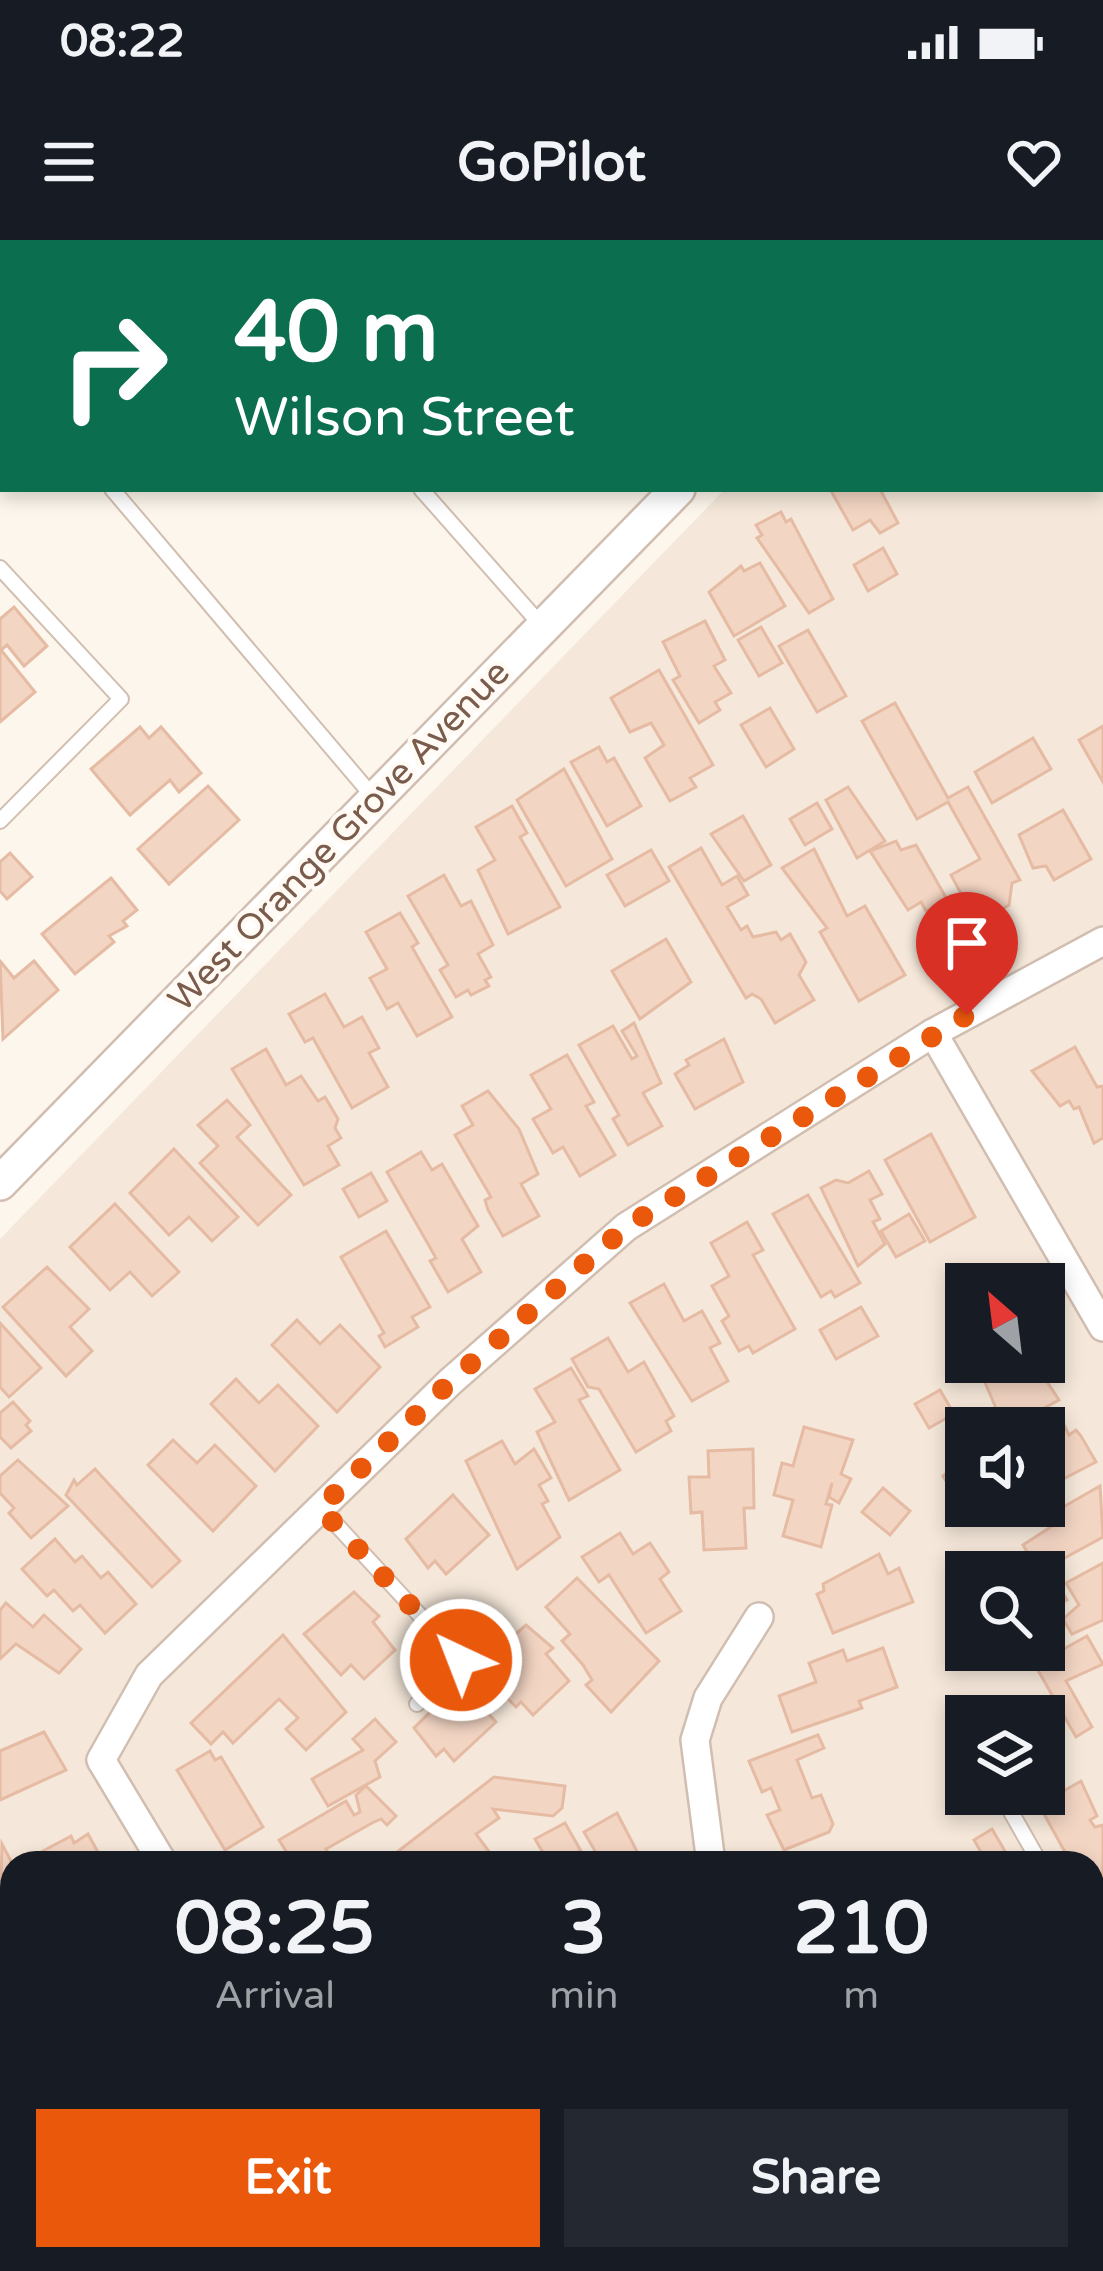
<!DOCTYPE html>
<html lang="en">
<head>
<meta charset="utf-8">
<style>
	:root { --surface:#171b24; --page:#242831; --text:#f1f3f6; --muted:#9ea1a6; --accent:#ea580c }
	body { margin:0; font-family:"Varela Round",sans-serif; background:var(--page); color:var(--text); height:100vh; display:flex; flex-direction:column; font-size:45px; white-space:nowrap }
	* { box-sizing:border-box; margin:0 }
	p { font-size:39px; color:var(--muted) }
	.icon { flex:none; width:66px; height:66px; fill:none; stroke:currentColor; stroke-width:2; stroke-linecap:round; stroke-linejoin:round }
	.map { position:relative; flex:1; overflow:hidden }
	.drawer { position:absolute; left:0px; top:1611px; width:1104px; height:420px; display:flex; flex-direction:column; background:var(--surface); border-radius:36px 36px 0 0; box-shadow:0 6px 18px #0003 }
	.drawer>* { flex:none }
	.banner { position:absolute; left:0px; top:0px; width:1104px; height:252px; box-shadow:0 6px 18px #0003; background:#0b6e4f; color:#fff; overflow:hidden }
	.needle { width:78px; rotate:332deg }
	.tools { position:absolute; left:945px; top:1023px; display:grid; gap:24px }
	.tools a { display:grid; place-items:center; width:120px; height:120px; border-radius:0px; background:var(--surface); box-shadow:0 6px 18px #0003; font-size:60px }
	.pin { position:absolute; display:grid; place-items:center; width:102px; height:102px; color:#fff; margin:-123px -51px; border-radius:50% 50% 50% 0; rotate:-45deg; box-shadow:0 0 12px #0007 }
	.pin .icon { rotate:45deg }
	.me { position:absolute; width:132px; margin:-66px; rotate:317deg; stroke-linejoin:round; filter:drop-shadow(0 0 9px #0008) }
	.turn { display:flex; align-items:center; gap:42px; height:252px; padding:0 36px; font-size:54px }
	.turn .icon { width:156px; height:156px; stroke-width:2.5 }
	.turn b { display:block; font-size:84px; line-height:102px }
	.eta { display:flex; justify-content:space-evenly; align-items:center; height:204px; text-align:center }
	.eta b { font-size:72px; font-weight:700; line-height:84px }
	.primary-button { display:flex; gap:24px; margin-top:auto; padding:24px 36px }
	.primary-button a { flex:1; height:138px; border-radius:0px; background:var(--accent); color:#fff; font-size:48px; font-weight:700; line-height:138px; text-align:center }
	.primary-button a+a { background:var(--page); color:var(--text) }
	.status { display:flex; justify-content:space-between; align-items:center; height:84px; padding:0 60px; background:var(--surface); direction:ltr }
	.status svg { height:33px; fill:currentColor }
	header { display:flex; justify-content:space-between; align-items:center; height:156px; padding:0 36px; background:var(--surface); font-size:54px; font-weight:700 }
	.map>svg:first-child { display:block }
</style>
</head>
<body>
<div class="status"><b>08:22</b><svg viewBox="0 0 49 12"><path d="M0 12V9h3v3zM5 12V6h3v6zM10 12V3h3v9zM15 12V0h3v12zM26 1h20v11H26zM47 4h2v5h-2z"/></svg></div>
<header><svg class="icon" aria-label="menu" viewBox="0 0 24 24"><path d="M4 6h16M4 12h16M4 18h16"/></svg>GoPilot<svg class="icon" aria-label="heart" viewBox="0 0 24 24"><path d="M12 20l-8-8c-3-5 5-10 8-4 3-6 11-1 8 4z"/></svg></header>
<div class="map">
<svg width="1103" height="2031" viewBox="0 0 1103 2031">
	<rect width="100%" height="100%" fill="#fdf6ec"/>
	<path fill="#f5e8da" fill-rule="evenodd" d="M966,0h137v1972l-11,6v-355h-1080v396h1004l-22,12h-994v-1032l725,-750h376v-246zM966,1044h78v78h-78zM966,1188h78v78h-78zM966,1332h78v78h-78zM966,1476h78v78h-78z"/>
	<g fill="#f3d5c3" stroke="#e6bba3" stroke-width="3">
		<path d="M830,249h50l18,34 -18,10 -10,-13 -17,10z"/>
		<path d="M781,272l5,10 5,-3 42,80 -24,14 -52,-75 5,-3 -6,-10z"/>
		<path d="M883,308l14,26 -29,17 -14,-26z"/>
		<path d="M760,323l25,43 -51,30 -25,-44 32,-26 3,5z"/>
		<path d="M14,367l33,39 -23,20 -17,-21 -6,5 34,42 -35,30v-103z"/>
		<path d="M705,381l20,39 -11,6 17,27 -16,9 5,8 -21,13 -26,-43 7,-4 -17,-34z"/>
		<path d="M761,387l21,36 -23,13 -21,-36z"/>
		<path d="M808,390l38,66 -29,16 -38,-66z"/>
		<path d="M659,430l54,95 -23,13 6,9 -26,14 -25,-43 19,-13 -13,-22 -21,9 -19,-34z"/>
		<path d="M895,463l53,95 20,-11 52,93 -8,3 -3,22 -32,18 -26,-48 29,-16 -32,-57 -31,17 -55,-98z"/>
		<path d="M770,468l24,41 -28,18 -25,-42z"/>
		<path d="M1103,486v56l-24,-42z"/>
		<path d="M140,487l9,11 12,-11 40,46 -22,19 -9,-12 -40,35 -39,-46z"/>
		<path d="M1033,498l18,31 -59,34 -17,-31z"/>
		<path d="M599,507l8,15 7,-4 27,48 -34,20 -36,-64z"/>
		<path d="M564,529l48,90 -46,27 -49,-86z"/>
		<path d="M208,546l31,34 -70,64 -31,-35z"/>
		<path d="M848,547l37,54 -28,17 -31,-58z"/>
		<path d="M817,563l15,26 -27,16 -15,-26z"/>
		<path d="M512,566l15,27 -7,4 40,70 -52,27 -30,-64 17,-10 -19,-33z"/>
		<path d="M1063,570l28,49 -37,21 -8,-14 -13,2 -14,-33z"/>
		<path d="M743,576l28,49 -27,16 -33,-47z"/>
		<path d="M896,601l5,9 15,-5 33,58 -23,8 -5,-9 -13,8 -38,-59z"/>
		<path d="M701,608l21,37 15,-9 11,19 -21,12 14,23 6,-4 6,11 23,-5 5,8 9,-6 16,28 -7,13 15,25 -39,23 -14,-24 -9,-5 -6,4 -77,-131z"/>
		<path d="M814,609l33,67 18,-10 40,69 -46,26 -39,-69 7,-4 -45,-60z"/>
		<path d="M651,610l18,31 -44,25 -18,-31z"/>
		<path d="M10,613l22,24 -25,22 -7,-8v-29z"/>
		<path d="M444,635l17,31 10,-5 22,44 -15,9 13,23 -6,3 4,6 -18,9 -3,-5 -12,7 -16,-27 8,-5 -40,-69z"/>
		<path d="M111,638l26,32 -14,11 4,5 -18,10 5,6 -39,32 -33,-40z"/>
		<path d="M400,673l18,30 -6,4 40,70 -35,19 -19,-33 -11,6 -17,-31 17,-9 -21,-37z"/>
		<path d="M666,699l25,43 -51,37 -28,-48z"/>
		<path d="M0,721l14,17 20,-17 24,29 -55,49z"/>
		<path d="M325,754l19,33 18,-10 17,31 -10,5 19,34 -36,21 -39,-70 -8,4 -16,-28z"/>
		<path d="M634,783l27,60 -18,10 19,33 -34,19 -15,-26 6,-4 -40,-70 34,-19 19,33 5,-3 -15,-25z"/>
		<path d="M724,799l19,43 -48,27 -20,-35 14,-9 -3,-5z"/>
		<path d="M1075,807l22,40 6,-1v52l-9,5 -15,-36 -5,2 -5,-8 -9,5 -28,-35z"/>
		<path d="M266,809l20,36 15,-9 17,25 7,-4 13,22 -3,9 6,10 -13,8 11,19 -35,20 -72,-116z"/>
		<path d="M567,815l27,47 -8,4 29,49 -35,21 -17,-29 -10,6 -20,-34 18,-10 -20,-34z"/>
		<path d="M488,851l31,38 19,45 -17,10 18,32 -36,20 -15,-26 -3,-10 6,-3 -36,-62 18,-10 -11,-19z"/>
		<path d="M227,860l23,25 -13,12 54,58 -33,30 -58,-62 18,-17 -20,-21z"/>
		<path d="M931,894l44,83 -45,25 -45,-82z"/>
		<path d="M174,909l64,68 -26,24 -23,-24 -20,18 -39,-42z"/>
		<path d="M421,912l11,18 10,-6 36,62 -16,13 19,33 -33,20 -18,-31 6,-3 -49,-86z"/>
		<path d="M869,931l13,23 -12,6 10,19 -7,3 12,22 -27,22 -37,-78 15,-8 12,3z"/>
		<path d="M371,933l16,28 -28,16 -16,-28z"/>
		<path d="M808,955l52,88 -25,14 -4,-6 -10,6 -48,-83z"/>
		<path d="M115,964l64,68 -27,24 -22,-24 -20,18 -40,-43z"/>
		<path d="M909,974l16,27 -29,16 -15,-26z"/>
		<path d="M747,982l16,28 -10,5 42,74 -42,24 -4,-7 -10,5 -17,-30 7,-5 -17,-30 17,-10 -18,-33z"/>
		<path d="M386,991l44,76 -18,10 6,10 -33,20 -6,-11 5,-3 -43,-76z"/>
		<path d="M47,1027l42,42 -19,18 22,24 -26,25 -63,-69z"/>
		<path d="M664,1044l20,37 18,-10 18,32 -10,5 18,33 -36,20 -62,-98z"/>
		<path d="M861,1067l17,29 -42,23 -16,-29z"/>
		<path d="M297,1080l23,24 20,-19 40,42 -43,45 -65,-67z"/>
		<path d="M0,1083l41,45 -32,29 -9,-10z"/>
		<path d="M608,1098l20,34 16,-10 30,54 -8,5 5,10 -35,21 -37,-63 -11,-2 -16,-28z"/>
		<path d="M1034,1122l25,38 -46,25 -9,-16 -6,4 -14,-33 31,-18z"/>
		<path d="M571,1128l17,28 -9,4 41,70 -51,30 -32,-68 18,-10 -20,-33z"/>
		<path d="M236,1139l23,24 19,-18 40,41 -43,45 -64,-67z"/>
		<path d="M940,1150l14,24 -25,14 -14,-24z"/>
		<path d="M13,1162l17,19 -4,4 5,6 -20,17 -11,-11v-24z"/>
		<path d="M1063,1183l6,12 7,-5 5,6 15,26 -52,27v-57z"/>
		<path d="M804,1187l49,13 -12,34 10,5 -12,24 -10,-6 3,-14 -6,21 6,1 -11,42 -38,-11 10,-36 -19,-5 8,-32 11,3z"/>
		<path d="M173,1200l24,23 18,-18 41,41 -43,45 -65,-66z"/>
		<path d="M502,1201l13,23 19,-15 17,29 -12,7 9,16 -6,3 18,33 -43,32 -51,-108z"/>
		<path d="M753,1209l1,59h-10l2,40 -42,2 -2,-38 -11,1 -2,-36h20l-1,-26z"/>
		<path d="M966,1216v30l-14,5 -9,-15z"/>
		<path d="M18,1220l50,46 -37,32 -22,-25 5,-5 -14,-15v-17z"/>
		<path d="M95,1229l85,92 -28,26 -86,-92 8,-15 3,5z"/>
		<path d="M1100,1246l3,51 -64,35 -16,-27 40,-26 -5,-9z"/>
		<path d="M883,1248l27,23 -20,24 -28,-23z"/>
		<path d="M453,1255l36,40 -43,39 -11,-13 -7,7 -22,-29z"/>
		<path d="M620,1293l13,21 17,-11 19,29 -9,7 21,32 -35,22 -37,-58 -10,7 -17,-25z"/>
		<path d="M55,1299l20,23 7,-6 19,22 7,-6 28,32 -31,29 -25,-28 -7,6 -19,-21 -7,6 -25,-27z"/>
		<path d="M879,1314l9,20 11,-6 14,34 -80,31 -16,-39 7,-3 -1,-7z"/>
		<path d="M1103,1323v57l-31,14 -9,-15 16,-14 -13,-22z"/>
		<path d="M1051,1333l16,27 -23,13v-36z"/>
		<path d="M577,1338l82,83 -48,51 -25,-27 6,-5 -9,-15 -21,-24 8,-7 -24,-27z"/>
		<path d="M354,1352l25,24 -6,6 22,28 -31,29 -13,-14 -10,10 -37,-41z"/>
		<path d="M6,1363l27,24 11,-12 37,34 -22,24 -43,-29 -16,15v-49z"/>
		<path d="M526,1385l27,23 -7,6 23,27 -36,34 -12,-13 -5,5 -39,-39z"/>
		<path d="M283,1395l63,77 -40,38 -20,-21 12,-11 -19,-19 -46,44 -10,-11 -12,12 -20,-21z"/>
		<path d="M1087,1396l16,28 -37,17 26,46 -16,10 -41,-72z"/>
		<path d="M883,1408l14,39 -38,14 3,7 -70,24 -13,-36 37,-14 -7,-19 34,-13 4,11z"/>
		<path d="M460,1443l36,39 -42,39 -10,-12 -8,7 -22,-28z"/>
		<path d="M375,1479l21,23 -21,19 5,16 -52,29 -16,-27 51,-29 -10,-11z"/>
		<path d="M44,1492l22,38 -66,30v-49z"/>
		<path d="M818,1495l6,13 -27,12 15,38 9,-3 12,29 -4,8 -45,18 -17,-35 13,-5 -9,-22 -9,4 -13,-31z"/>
		<path d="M210,1511l5,9 6,-3 42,70 -38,23 -48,-80z"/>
		<path d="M494,1537l71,9 -3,22 -9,8 -60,-7 6,9 -23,16 17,23 -7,6h-103z"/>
		<path d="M1081,1541l16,35 -7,4 5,7 8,-2v90l-11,-19v-33h-21l-32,-58z"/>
		<path d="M366,1546l30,30 -9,9 -6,-6 -9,4 -46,26 8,14h-48l3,-7 -10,-16 67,-39 8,14 6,-3 -4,-17z"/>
		<path d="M617,1573l25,48 7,-3 3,5h-50l-18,-31z"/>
		<path d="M565,1583l16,28 -32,12 -14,-24z"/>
		<path d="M992,1589l20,34h-40l-3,-5 12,-6 -7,-12z"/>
		<path d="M88,1594l16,29h-66l7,-4 -4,-7 30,-16 3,7z"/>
		<path d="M2,1604l10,19v53l-6,4 -6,-2z"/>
		<path d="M12,1832v108l-12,7v-108z"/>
		<path d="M1103,1849v66l-11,6v-65z"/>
		<path d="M0,1994l12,25h14l7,12h-33z"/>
		<path d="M478,2019h27l7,12h-55z"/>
		<path d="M831,2019h50l2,10 -58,2 -4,-7z"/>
	</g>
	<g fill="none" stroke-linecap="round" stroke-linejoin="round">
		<defs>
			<g id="service">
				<path d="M160,0l3,3"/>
				<path d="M832,0l4,3"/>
				<path d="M1022,0l2,3"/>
				<path d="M108,3l5,-3"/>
				<path d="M1101,144h2"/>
				<path d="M112,249l263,310"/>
				<path d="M421,249l120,136"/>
				<path d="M0,328l121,131 -121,122"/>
				<path d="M321,1268l140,152 -44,44"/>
				<path d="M1011,1572l29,51"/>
				<path d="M1092,1716l11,20"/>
				<path d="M1092,1784l11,19"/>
			</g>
			<g id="minor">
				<path d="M933,793l170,294"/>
				<path d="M163,1623l-62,-103 48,-85 301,-293 176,-155 307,-194 170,-92"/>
				<path d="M711,1623l-16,-123 13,-42 51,-81"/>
				<path d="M676,2019l7,12"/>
				<path d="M1088,2031l15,-9"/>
			</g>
			<g id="tertiary">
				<path d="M918,3l3,-3"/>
				<path d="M0,943l678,-694"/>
			</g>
		</defs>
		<use href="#service" stroke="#d1beb0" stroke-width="18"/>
		<use href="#minor" stroke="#d1beb0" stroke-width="32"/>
		<use href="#tertiary" stroke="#d1beb0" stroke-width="38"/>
		<use href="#service" stroke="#fff" stroke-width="14"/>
		<use href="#minor" stroke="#fff" stroke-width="27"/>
		<use href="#tertiary" stroke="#fff" stroke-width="33"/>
	</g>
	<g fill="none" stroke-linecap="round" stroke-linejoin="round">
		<path stroke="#ea580c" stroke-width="21" stroke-dasharray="0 37.8" d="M461,1420l-141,-152 130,-126 176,-155 341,-212"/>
	</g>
	<g text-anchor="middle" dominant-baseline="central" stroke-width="9" stroke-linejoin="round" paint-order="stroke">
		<g font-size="36" fill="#7a5c4d" stroke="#fffaf3">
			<text transform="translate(339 596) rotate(-46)">West Orange Grove Avenue</text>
		</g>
	</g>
</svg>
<div class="tools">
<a><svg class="needle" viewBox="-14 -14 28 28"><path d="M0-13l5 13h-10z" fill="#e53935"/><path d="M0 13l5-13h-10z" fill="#9ea1a6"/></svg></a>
<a><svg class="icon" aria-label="sound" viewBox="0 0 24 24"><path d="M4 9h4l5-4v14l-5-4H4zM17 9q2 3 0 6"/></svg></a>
<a><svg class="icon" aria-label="search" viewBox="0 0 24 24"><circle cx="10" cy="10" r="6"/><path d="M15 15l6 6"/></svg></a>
<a><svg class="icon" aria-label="layers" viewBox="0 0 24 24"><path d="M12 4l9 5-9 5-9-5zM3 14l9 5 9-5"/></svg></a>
</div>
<div class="pin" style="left:967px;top:775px;background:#d93025"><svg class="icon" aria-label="arrive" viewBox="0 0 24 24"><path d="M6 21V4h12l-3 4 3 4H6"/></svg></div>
<svg class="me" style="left:461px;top:1420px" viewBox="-20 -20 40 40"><circle r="17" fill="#ea580c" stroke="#fff" stroke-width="3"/><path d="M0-11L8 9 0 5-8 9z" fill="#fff"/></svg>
<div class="banner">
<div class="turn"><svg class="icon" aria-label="right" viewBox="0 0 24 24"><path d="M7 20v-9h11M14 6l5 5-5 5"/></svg><div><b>40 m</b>Wilson Street</div></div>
</div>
<section class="drawer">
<div class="eta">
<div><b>08:25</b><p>Arrival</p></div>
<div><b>3</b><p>min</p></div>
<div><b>210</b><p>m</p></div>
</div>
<div class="primary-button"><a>Exit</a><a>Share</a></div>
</section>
</div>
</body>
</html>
